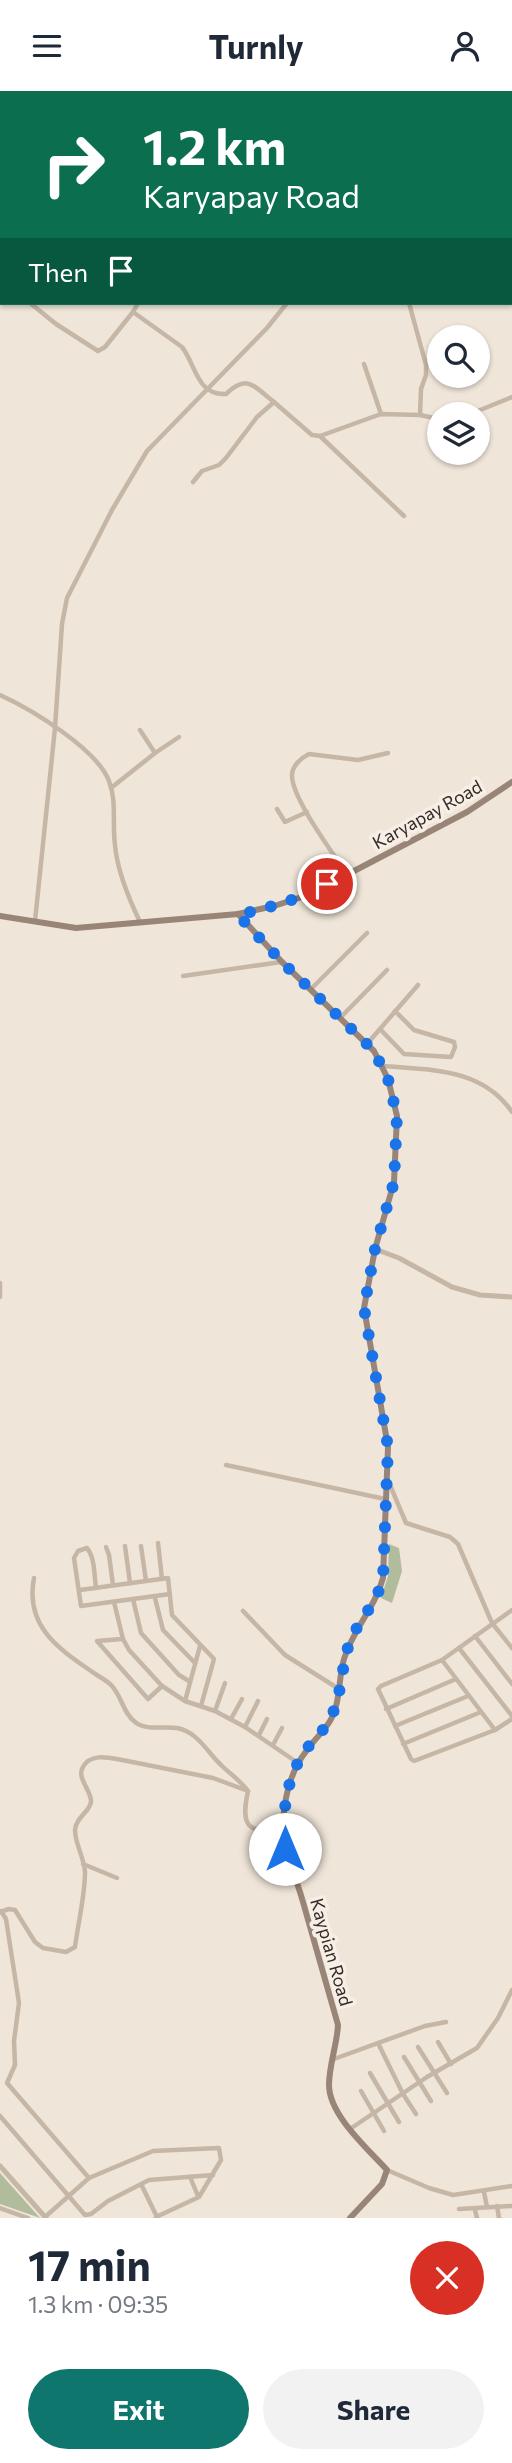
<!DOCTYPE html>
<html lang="en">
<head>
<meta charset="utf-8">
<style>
	:root { --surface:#fff; --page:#f2f2f3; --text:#1f2937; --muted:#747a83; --accent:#0f766e }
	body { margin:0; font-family:Commissioner,sans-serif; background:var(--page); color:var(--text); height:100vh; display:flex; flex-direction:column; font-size:26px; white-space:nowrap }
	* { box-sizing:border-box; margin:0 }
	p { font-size:23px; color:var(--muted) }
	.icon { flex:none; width:38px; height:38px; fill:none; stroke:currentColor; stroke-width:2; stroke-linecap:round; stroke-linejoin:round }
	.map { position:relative; height:2127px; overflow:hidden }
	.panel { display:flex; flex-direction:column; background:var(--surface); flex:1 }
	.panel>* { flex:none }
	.top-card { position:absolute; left:0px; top:0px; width:513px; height:214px; box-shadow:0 2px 5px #0004; background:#0b6e4f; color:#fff; overflow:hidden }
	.controls { position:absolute; left:427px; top:234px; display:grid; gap:14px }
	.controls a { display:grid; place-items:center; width:63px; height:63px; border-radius:50%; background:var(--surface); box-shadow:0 2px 5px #0004; font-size:35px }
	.pin { position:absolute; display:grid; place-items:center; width:60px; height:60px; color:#fff; margin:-30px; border:4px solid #fff; border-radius:50%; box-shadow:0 2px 7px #0007 }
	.me { position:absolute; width:77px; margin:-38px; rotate:0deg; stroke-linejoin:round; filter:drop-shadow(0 0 5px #0008) }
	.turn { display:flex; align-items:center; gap:24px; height:147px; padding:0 28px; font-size:32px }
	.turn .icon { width:91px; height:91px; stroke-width:2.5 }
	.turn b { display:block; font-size:49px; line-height:60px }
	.then { display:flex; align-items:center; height:66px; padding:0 28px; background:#0003; gap:14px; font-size:26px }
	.round { display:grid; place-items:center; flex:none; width:74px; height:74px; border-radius:37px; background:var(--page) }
	.head { display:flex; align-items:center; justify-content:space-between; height:119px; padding:0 28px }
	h1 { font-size:42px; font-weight:700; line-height:52px }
	.action { display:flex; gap:14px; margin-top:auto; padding:14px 28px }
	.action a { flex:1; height:80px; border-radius:42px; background:var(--accent); color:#fff; font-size:28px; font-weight:700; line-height:80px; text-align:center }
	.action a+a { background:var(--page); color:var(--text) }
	header { display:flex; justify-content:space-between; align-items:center; height:91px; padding:0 28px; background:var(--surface); font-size:32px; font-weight:700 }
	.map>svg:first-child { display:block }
</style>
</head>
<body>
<header><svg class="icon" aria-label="menu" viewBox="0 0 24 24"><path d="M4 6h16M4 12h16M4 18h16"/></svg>Turnly<svg class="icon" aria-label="person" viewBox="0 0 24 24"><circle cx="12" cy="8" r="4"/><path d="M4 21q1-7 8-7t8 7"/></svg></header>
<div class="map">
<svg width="512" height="2127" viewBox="0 0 512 2127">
	<rect width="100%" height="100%" fill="#efe5d9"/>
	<g fill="#b0bc9b">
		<path d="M389,1453l10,4 3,23 -10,32 -11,-5 7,-22z"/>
		<path d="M0,2082l40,45 -40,-14z"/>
	</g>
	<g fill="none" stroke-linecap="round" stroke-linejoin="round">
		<g stroke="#c6b6a6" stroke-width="4.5">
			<path d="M363,0l2,2"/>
			<path d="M0,187l2,1"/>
			<path d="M30,212l26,21 42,27 7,-4 28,-35"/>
			<path d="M138,212l-5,9 49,35c14,18 15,49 44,47 22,-21 28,-7 48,8l-17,15 -31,41 -7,7 -17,6 -9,11"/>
			<path d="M409,212l17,62v10l-5,14 -1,26"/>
			<path d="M364,273l17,50"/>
			<path d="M274,311l38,33 8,1 84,80"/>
			<path d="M468,324l44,-18"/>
			<path d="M320,345l61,-22 39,1 19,4"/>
			<path d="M0,604c31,14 97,54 109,86 8,21 3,42 6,64 2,26 14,54 25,77"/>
			<path d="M155,662l24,-16"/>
			<path d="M111,697l44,-35 -15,-23"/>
			<path d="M277,718l8,13 22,-10"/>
			<path d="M346,782c-13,-20 -55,-76 -54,-98 0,-9 9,-17 17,-21l49,6 30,-7"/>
			<path d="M35,830l20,-193 7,-104 5,-26 45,-88 35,-59 120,-123 20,-25"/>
			<path d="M183,885l98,-14"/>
			<path d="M311,898l56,-56"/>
			<path d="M340,927l47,-48"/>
			<path d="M380,938l24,25 47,3 4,-10 -1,-5 -40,-12 -19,-19"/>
			<path d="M367,953l51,-59"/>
			<path d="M383,975c48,4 99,2 129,46"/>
			<path d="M0,1192v14"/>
			<path d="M226,1374l159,34"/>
			<path d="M387,1387l19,45 44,14 8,7 34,79 20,25"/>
			<path d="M158,1452l4,36"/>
			<path d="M125,1455l5,37"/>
			<path d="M141,1455l5,35"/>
			<path d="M106,1456l3,8 4,30"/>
			<path d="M34,1487c-9,47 22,69 57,93 6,5 16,9 21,15 10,11 11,27 23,36 11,9 29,4 42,6 21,4 30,24 44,37 9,9 19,15 27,26 -8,37 0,41 35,41"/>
			<path d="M96,1497c-2,-14 -1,-30 -9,-40l-9,3 -4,7 7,48 89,-12"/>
			<path d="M80,1499l88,-12 4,37 42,44 -13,47"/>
			<path d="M155,1507l8,32 32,33"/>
			<path d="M133,1508l8,34 38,42 10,6"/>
			<path d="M114,1511l9,37 6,11 33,36 23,15 30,10 30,16 53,36"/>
			<path d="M243,1520l42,44 54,34"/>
			<path d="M475,1545l37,48"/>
			<path d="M122,1548l-25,2 51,58 14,-13"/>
			<path d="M459,1557l53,68"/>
			<path d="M442,1569l-61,26 -3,3 33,70 3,2 81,-31 17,-11"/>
			<path d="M185,1610l15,-55"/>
			<path d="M386,1618l70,-30"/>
			<path d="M215,1620l10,-28"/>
			<path d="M231,1628l11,-20"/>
			<path d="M395,1635l73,-30"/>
			<path d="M245,1636l13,-26"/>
			<path d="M495,1639l-53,-70 70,-50"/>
			<path d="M259,1644l8,-16"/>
			<path d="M403,1653l78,-32"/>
			<path d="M273,1654l9,-17"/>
			<path d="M83,1773l34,14"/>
			<path d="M1,1820l5,8 13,84 -5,38 1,24 -8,18 82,95 -44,39"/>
			<path d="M0,1821l9,-3 6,1 20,32 8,6 23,4 9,-5c3,-24 10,-51 10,-75 -1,-15 -10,-28 -10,-42 1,-13 14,-17 16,-28 1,-11 -15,-24 -8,-35 7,-13 23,-10 34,-8l96,19 35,13"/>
			<path d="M438,1951l13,22"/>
			<path d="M378,1952l25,51 13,20"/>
			<path d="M418,1956l29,46"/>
			<path d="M404,1966l27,44"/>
			<path d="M334,1968l91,-33 21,-4"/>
			<path d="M370,1982l29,49"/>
			<path d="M361,2000l23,40"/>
			<path d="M0,2025l85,99 6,-1 17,-13 41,-21 64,-5"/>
			<path d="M350,2038l77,-52 50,-29 21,-30 14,-28"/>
			<path d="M387,2079l42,18 24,7 59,-9"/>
			<path d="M190,2086l8,19"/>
			<path d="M89,2087l64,-27 66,-3 2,12 -22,37 -43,20"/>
			<path d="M142,2095l15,31"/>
			<path d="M484,2101l3,15"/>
			<path d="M497,2115l2,12"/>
			<path d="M0,2117l28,10"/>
			<path d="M459,2118l53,-3"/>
			<path d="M475,2119l2,8"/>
		</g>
		<g stroke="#c6b6a6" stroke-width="5">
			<path d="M375,1158l24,9 53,29 28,8 32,2"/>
			<path d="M0,2075l46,52"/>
		</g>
		<g stroke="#998578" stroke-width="6">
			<path d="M238,823l44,48 92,89 14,28 9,37 -3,66 -19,67 -11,59 24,139 -5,131c-8,30 -30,51 -39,81 -6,20 -3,43 -14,62 -6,10 -16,19 -23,29 -11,14 -18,32 -21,48 -9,44 6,65 17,104 12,41 23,82 35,123 -1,20 -9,40 -9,60 0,30 39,64 58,85l-5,14 -32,34"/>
			<path d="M0,825l76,12 162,-14 36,-8 34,-11 159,-83 45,-30"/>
		</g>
	</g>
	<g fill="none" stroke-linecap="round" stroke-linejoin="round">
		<path stroke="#1a73e8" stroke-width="12" stroke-dasharray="0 21.6" d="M285,1758c-3,-34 0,-69 20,-98 8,-11 20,-21 26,-34 11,-22 10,-49 18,-73 9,-24 27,-38 34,-66l5,-131 -24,-139 11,-59 19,-67 3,-66 -9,-37 -14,-28 -92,-89 -44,-47c32,-8 61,-15 89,-31"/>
	</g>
	<g text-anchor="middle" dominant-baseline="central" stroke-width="7" stroke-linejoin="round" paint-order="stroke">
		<g font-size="18" fill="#332b27" stroke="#f7efe5">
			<text transform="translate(427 723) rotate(-29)">Karyapay Road</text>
			<text transform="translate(332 1861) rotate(74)">Kaypian Road</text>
		</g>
	</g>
</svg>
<div class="controls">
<a><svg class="icon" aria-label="search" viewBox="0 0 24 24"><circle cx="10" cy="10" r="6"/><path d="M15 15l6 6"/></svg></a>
<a><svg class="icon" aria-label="layers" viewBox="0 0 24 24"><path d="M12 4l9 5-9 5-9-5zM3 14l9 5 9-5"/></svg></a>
</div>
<div class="pin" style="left:327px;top:793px;background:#d93025"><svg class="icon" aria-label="arrive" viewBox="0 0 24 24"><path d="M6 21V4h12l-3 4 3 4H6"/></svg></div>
<svg class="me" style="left:285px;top:1758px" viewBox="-20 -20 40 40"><circle r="19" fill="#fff"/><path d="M0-13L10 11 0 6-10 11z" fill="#1a73e8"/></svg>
<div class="top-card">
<div class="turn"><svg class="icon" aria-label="right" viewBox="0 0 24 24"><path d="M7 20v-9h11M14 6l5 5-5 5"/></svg><div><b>1.2 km</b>Karyapay Road</div></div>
<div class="then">Then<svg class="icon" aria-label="arrive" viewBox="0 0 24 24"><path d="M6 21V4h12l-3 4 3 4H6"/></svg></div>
</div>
</div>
<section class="panel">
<div class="head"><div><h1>17 min</h1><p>1.3 km · 09:35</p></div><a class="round" style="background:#d93025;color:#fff"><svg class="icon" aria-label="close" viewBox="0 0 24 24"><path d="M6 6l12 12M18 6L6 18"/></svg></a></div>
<div class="action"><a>Exit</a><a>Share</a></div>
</section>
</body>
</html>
